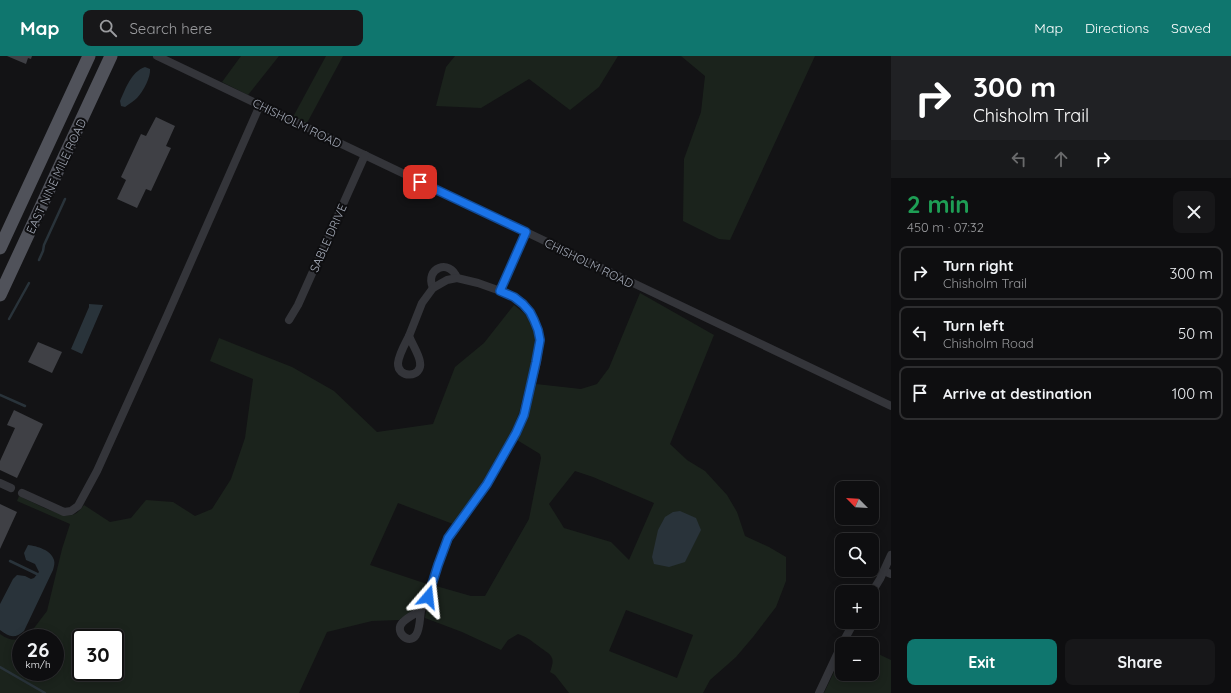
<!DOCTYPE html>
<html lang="en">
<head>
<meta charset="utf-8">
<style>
	:root { --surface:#0e0e10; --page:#171719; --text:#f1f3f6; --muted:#9b9c9f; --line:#2e2e30; --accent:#0f766e }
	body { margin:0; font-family:Quicksand,sans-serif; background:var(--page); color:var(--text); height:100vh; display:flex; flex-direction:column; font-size:15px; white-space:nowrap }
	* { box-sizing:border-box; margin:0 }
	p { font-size:13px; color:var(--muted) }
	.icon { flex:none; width:22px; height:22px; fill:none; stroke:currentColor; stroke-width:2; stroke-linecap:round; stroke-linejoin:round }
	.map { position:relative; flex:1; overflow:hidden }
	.sheet { display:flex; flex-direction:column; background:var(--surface); width:340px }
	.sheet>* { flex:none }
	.banner { background:#202124; color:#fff; overflow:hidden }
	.needle { width:26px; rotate:294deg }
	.tools { position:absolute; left:835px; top:425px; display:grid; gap:8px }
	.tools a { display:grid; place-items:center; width:44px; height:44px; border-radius:8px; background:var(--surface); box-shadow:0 2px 10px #0003,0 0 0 1px var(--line); font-size:20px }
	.speed { position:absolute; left:12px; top:573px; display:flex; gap:8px; font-size:20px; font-weight:700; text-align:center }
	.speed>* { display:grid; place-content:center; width:52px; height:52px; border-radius:50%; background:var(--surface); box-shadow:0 2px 10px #0003,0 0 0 1px var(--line); line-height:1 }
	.speed small { font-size:10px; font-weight:400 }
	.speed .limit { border:2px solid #111; border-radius:6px; background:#fff; color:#111 }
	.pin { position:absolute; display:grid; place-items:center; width:34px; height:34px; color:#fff; margin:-17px; border-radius:8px; box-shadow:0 2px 6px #0006 }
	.me { position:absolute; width:44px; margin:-22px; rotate:17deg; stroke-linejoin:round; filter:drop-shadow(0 0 3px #0008) }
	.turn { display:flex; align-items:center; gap:14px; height:84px; padding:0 16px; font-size:18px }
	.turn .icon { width:52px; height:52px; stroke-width:2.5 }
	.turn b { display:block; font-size:28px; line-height:34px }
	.lanes { display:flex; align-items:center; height:38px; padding:0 16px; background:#0003; justify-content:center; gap:20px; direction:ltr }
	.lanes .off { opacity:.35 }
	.round { display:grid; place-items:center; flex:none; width:42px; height:42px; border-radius:8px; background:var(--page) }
	.head { display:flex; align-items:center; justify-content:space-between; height:68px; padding:0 16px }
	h1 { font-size:24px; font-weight:700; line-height:30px; color:#1e9e55 }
	.cta { display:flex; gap:8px; margin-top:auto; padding:8px 16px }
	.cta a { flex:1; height:46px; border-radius:8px; background:var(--accent); color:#fff; font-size:16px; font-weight:700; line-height:46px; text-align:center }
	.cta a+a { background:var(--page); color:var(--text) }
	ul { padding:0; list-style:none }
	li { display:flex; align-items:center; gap:12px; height:54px; margin:0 8px 6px; padding:0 8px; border:2px solid var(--line); border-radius:8px }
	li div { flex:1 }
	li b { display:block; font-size:15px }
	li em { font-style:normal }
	header { display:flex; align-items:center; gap:24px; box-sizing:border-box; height:56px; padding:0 20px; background:var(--accent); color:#fff }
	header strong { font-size:19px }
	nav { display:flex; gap:22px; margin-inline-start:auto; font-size:14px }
	.search { width:280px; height:36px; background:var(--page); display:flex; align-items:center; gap:10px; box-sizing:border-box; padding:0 14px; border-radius:8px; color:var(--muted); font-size:15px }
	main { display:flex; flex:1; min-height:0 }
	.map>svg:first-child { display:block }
</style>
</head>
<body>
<header>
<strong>Map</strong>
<div class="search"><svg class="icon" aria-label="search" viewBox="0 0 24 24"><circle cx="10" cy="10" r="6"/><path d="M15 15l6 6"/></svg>Search here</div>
<nav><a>Map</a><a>Directions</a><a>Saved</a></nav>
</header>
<main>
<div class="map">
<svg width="891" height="637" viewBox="0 0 891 637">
	<rect width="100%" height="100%" fill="#131315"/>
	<g fill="#1b231c" fill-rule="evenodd">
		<path d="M241,0h38l-31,39 -26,-13z"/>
		<path d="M326,0h17l-36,67 -14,-6z"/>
		<path d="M455,0h163l-19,31 -29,23 -41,-31 -48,29 -45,-2 10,-39z"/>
		<path d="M681,0h134l-85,184 -11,-1 -36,-18 1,-62 17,-47 4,-36z"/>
		<path d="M640,237l74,42 -44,109 17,16 18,11 22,24 10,17 8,24 24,11 17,10v24l-10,26 -23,30 -17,20 -26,23 -7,13h-134l-14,-18 -5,-3c7,-18 -1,-17 -13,-27 -7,-5 -10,-8 -19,-11l-10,6 -7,10 -39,-18 -37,-14c1,-11 7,-21 11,-32l35,10h14l44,-77 12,-61 -1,-4 -23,-14 11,-24 8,-32 45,5 16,-5 12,-16zM575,415l18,6 61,26 -25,57 -18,-18 -47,-14 -15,-24zM626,554l67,25 -16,43 -68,-27z"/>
		<path d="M514,249l11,9 5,7 4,9 1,9 -3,22 -13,52 -7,18 -29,50 -30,43 -55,-21 -28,62 57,19 -4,11 -6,12 -18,13 -27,1 -45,11 -28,61h-299v-59c7,5 13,7 21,5v33h34v-34h-33l3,-2h3l19,-25 15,-62 8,-25 -53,-23 2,-5c12,5 42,22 53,19 5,-1 9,-6 12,-10l26,17 21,-4 15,-18 27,2 22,14 17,-7 19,-30 14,-41 8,-59 -43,-18 9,-23 73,29 42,24 43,41 56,-8 22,-57 29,-24zM81,582h34v34h-34z"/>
		<path d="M872,595l19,9v33h-67l18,-38v19h30z"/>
	</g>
	<g fill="#29333a">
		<path d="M145,11l5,2c1,8 -7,23 -13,29 -3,3 -8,6 -12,9l-4,-1 -1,-5c6,-13 11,-29 25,-34z"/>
		<path d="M89,248l14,1 -21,49 -11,-5 18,-42z"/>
		<path d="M680,455l16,7 5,12 -16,32 -16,5 -15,-3 -2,-7 6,-27 7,-13 8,-5z"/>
		<path d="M28,489c9,1 23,5 26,15 1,3 0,6 -1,10l-29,61c-9,8 -15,6 -24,-1v-26l13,-25 4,-4 8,1 6,3 3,-1 5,-6 -4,-8 -9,-4 -2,-7z"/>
	</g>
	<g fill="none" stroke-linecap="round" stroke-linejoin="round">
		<g stroke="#29333a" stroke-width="2.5">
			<path d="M39,204l4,-9 1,-6 21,-46"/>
			<path d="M9,263l20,-36"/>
			<path d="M0,339l25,11"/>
			<path d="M10,505l27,13"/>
			<path d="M0,611l45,26"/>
		</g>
	</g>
	<g fill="#3f4045">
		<path d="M7,0h25l-1,3 -3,-1 -2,6z"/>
		<path d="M156,61l19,9 -9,20 5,2 -20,43 -5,-2 -9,19 -20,-9 9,-19 -5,-3 20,-43 5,2z"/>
		<path d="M38,286l24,10 -10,21 -24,-11z"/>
		<path d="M14,354l29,14 -26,54 -17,-8v-9l15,-33 -8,-3z"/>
		<path d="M0,448l17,8 -17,37z"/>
	</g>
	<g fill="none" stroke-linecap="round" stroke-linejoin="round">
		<g stroke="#34353a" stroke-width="8">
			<path d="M157,0l734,350"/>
			<path d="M433,232c-9,-20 17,-30 24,-10"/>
			<path d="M500,235l26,-58"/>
			<path d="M289,264l9,-15 67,-150"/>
			<path d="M409,280l13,-33 11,-15 14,-8 10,-2 21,5 28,10 8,4 9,7 7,8 8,18 2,10 -3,22 -13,53 -8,18 -29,51 -38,54 -11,27 -10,32 -7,13"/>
			<path d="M409,280c3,8 10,18 11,26 3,16 -23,17 -22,1 1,-9 7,-19 11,-27z"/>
			<path d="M0,427l11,5"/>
			<path d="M22,437l42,19 7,-1 7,-5 19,-35 70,-155 93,-211"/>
			<path d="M884,515l7,3"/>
			<path d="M872,536l8,-13 11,-24"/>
			<path d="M421,554c-1,6 -1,20 -5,25 -7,11 -23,-4 -13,-13 5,-5 12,-8 18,-12z"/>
			<path d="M842,588l12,-22"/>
			<path d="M819,637l23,-49"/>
		</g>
		<g stroke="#50525a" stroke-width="13">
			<path d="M0,192l89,-192"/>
			<path d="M0,239l111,-239"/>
		</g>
	</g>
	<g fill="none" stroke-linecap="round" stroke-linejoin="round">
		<defs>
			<path id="route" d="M420,126l106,50 -26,59 14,6 9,7 7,8 4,8 4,10 2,10 -4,22 -12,53 -8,18 -29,51 -39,54 -10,27 -10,32"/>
		</defs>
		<use href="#route" stroke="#114b97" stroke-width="10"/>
		<use href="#route" stroke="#1a73e8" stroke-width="7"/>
	</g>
	<g text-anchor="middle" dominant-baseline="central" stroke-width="4" stroke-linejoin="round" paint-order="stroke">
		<g font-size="12" fill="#a4aab7" stroke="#0e0e10">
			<text transform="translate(297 67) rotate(26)">CHISHOLM ROAD</text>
			<text transform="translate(56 120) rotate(-65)">EAST NINE MILE ROAD</text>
			<text transform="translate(328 182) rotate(-66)">SABLE DRIVE</text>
			<text transform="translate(589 207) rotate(26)">CHISHOLM ROAD</text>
		</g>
	</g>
</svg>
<div class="tools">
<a><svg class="needle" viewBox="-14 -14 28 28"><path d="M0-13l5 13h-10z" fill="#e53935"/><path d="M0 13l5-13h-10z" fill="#9b9c9f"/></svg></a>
<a><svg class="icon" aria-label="search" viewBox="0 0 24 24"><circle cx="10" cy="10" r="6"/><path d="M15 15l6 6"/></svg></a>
<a>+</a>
<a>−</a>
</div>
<div class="speed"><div>26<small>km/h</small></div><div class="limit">30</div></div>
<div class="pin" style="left:420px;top:126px;background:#d93025"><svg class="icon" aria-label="arrive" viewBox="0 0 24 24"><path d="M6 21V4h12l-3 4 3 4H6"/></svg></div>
<svg class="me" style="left:428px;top:541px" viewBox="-20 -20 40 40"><path d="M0-17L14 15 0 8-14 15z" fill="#1a73e8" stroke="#fff" stroke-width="4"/></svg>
</div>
<section class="sheet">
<div class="banner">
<div class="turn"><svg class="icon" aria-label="right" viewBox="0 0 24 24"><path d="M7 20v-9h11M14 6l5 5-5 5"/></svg><div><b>300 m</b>Chisholm Trail</div></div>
<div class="lanes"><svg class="icon off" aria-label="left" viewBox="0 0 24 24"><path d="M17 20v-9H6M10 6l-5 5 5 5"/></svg><svg class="icon off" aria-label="ahead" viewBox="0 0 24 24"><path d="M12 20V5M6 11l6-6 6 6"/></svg><svg class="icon" aria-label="right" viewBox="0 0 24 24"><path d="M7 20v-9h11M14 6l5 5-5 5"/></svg></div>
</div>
<div class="head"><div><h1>2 min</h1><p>450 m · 07:32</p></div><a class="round"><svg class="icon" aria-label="close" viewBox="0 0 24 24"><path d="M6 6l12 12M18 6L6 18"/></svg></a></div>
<ul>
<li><svg class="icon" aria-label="right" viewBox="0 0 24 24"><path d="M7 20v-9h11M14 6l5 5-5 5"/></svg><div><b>Turn right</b><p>Chisholm Trail</p></div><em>300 m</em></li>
<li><svg class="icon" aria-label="left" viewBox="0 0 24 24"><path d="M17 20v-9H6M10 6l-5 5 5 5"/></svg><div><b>Turn left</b><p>Chisholm Road</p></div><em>50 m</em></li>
<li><svg class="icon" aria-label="arrive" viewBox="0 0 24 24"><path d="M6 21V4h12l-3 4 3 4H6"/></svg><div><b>Arrive at destination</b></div><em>100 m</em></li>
</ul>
<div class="cta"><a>Exit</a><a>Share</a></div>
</section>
</main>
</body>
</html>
